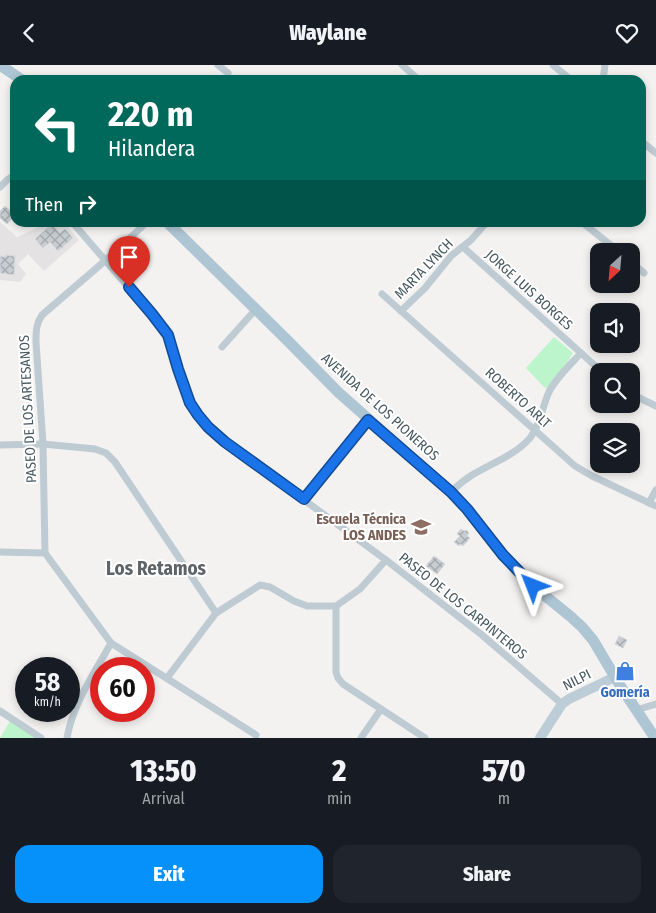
<!DOCTYPE html>
<html lang="en">
<head>
<meta charset="utf-8">
<style>
	:root { --surface:#171b24; --page:#20242c; --text:#f1f3f6; --muted:#9ea1a6; --accent:#0590fa }
	body { margin:0; font-family:"Fira Sans Condensed",sans-serif; background:var(--page); color:var(--text); height:100vh; display:flex; flex-direction:column; font-size:19px; white-space:nowrap }
	* { box-sizing:border-box; margin:0 }
	p { font-size:16px; color:var(--muted) }
	.icon { flex:none; width:28px; height:28px; fill:none; stroke:currentColor; stroke-width:2; stroke-linecap:round; stroke-linejoin:round }
	.map { position:relative; height:673px; overflow:hidden }
	.details { display:flex; flex-direction:column; background:var(--surface); flex:1 }
	.details>* { flex:none }
	.top-card { position:absolute; left:10px; top:10px; width:636px; height:152px; border-radius:15px; box-shadow:0 2px 8px #0003; background:#00695c; color:#fff; overflow:hidden }
	.needle { width:32px; rotate:206deg }
	.controls { position:absolute; left:590px; top:178px; display:grid; gap:10px }
	.controls a { display:grid; place-items:center; width:50px; height:50px; border-radius:10px; background:var(--surface); box-shadow:0 2px 8px #0003; font-size:25px }
	.speed { position:absolute; left:15px; top:592px; display:flex; gap:10px; font-size:25px; font-weight:700; text-align:center }
	.speed>* { display:grid; place-content:center; width:65px; height:65px; border-radius:50%; background:var(--surface); box-shadow:0 2px 8px #0003; line-height:1 }
	.speed small { font-size:12px; font-weight:400 }
	.speed .limit { border:8px solid #d22; background:#fff; color:#111 }
	.pin { position:absolute; display:grid; place-items:center; width:42px; height:42px; color:#fff; margin:-51px -21px; border-radius:50% 50% 50% 0; rotate:-45deg; box-shadow:0 0 5px #0007 }
	.pin .icon { rotate:45deg }
	.me { position:absolute; width:55px; margin:-28px; rotate:315deg; stroke-linejoin:round; filter:drop-shadow(0 0 4px #0008) }
	.turn { display:flex; align-items:center; gap:18px; height:105px; padding:0 15px; font-size:22px }
	.turn .icon { width:65px; height:65px; stroke-width:2.5 }
	.turn b { display:block; font-size:35px; line-height:42px }
	.then { display:flex; align-items:center; height:48px; padding:0 15px; background:#0003; gap:10px; font-size:19px }
	.eta { display:flex; justify-content:space-evenly; align-items:center; height:85px; text-align:center }
	.eta b { font-size:30px; font-weight:800; line-height:35px }
	.action { display:flex; gap:10px; margin-top:auto; padding:10px 15px }
	.action a { flex:1; height:58px; border-radius:15px; background:var(--accent); color:#fff; font-size:20px; font-weight:800; line-height:58px; text-align:center }
	.action a+a { background:var(--page); color:var(--text) }
	header { display:flex; justify-content:space-between; align-items:center; height:65px; padding:0 15px; background:var(--surface); font-size:22px; font-weight:800 }
	.map>svg:first-child { display:block }
</style>
</head>
<body>
<header><svg class="icon" aria-label="back" viewBox="0 0 24 24"><path d="M15 5l-7 7 7 7"/></svg>Waylane<svg class="icon" aria-label="heart" viewBox="0 0 24 24"><path d="M12 20l-8-8c-3-5 5-10 8-4 3-6 11-1 8 4z"/></svg></header>
<div class="map">
<svg width="656" height="673" viewBox="0 0 656 673">
	<defs>
		<pattern id="building-cross-hatch" width="8" height="8" patternUnits="userSpaceOnUse" patternTransform="scale(1.25)"><rect width="8" height="8" fill="#c8cdd2"/><path d="M0 0l8 8M0 8l8-8" fill="none" stroke="#a4a9ae"/></pattern>
	</defs>
	<rect width="100%" height="100%" fill="#f4f1f1"/>
	<path fill="#e5e2e4" d="M0,157l17,15 16,-7 10,-7h21l15,17 -35,31 -16,-17 -10,10 8,10 -6,8 -20,-2z"/>
	<g fill="#bcf5cb">
		<path d="M554,272l19,16 -21,33 -7,2 -19,-20z"/>
		<path d="M10,656l27,17h-37z"/>
	</g>
	<g fill="url(#building-cross-hatch)" stroke="#d5d8dd">
		<path d="M5,141l10,9 -8,9 -7,-6v-7z"/>
		<path d="M52,159l8,9 5,-4 8,9 -15,13 -8,-9 -7,6 -8,-9z"/>
		<path d="M5,190l10,1 -1,19 -14,-2v-17l5,1z"/>
		<path d="M461,464l3,2 2,-1 3,3 -2,3 3,2 -7,8 -3,-2 -1,2 -5,-4 6,-6 -3,-2z"/>
		<path d="M434,491l11,8 -8,10 -11,-8z"/>
		<path d="M619,571l8,4 -4,8 -8,-4z"/>
	</g>
	<g fill="none" stroke-linecap="round" stroke-linejoin="round">
		<g stroke="#becbd2" stroke-width="7">
			<path d="M218,0l10,8"/>
			<path d="M402,0l17,15"/>
			<path d="M553,0l18,15"/>
			<path d="M603,15l2,-15"/>
			<path d="M641,76l15,12"/>
			<path d="M0,122l7,-7 8,-5"/>
			<path d="M73,158l88,102c9,14 11,28 16,43 6,16 11,33 21,46 7,11 18,19 27,28l161,118 96,75 80,69"/>
			<path d="M583,158l35,28"/>
			<path d="M463,182l138,124"/>
			<path d="M631,197l13,11"/>
			<path d="M382,229l193,172 17,10 64,30"/>
			<path d="M401,246l24,-23 26,-32 20,-16 15,-17"/>
			<path d="M222,282l34,-38"/>
			<path d="M631,329l25,12"/>
			<path d="M0,380l43,-1 52,5 11,4 9,9 101,151"/>
			<path d="M451,427c6,-6 13,-12 21,-17 20,-12 42,-19 58,-37 11,-14 12,-31 19,-46 6,-13 22,-28 32,-39"/>
			<path d="M304,434l64,-79"/>
			<path d="M649,438l7,-13"/>
			<path d="M0,487l45,1 66,90 145,92"/>
			<path d="M45,488l-2,-109 -7,-102c0,-11 0,-18 6,-27l64,-55 40,-37"/>
			<path d="M336,541v66l2,6 5,6 82,54"/>
			<path d="M167,613l49,-65 44,-28 10,2 24,14 13,5h29l24,-17 26,-29"/>
			<path d="M636,645l20,-6"/>
			<path d="M0,646l41,27"/>
			<path d="M67,673c6,-35 27,-64 44,-95"/>
			<path d="M361,673l20,-29"/>
		</g>
		<path stroke="#bdcdd7" stroke-width="10" d="M540,673l22,-34 7,-5 46,-22"/>
		<g stroke="#aec5d3" stroke-width="11">
			<path d="M0,0l22,15"/>
			<path d="M168,158l121,119 49,50 113,100 16,17 36,46 16,18 14,13 37,30 12,11 11,13 28,47 34,51"/>
		</g>
	</g>
	<g fill="none" stroke-linecap="round" stroke-linejoin="round">
		<defs>
			<path id="route" d="M129,222l23,27 16,21 10,34 12,34 8,12 10,12 17,15 79,57 64,-79 83,72 16,17 36,46 30,31"/>
		</defs>
		<use href="#route" stroke="#114b97" stroke-width="12"/>
		<use href="#route" stroke="#1a73e8" stroke-width="9"/>
	</g>
	<defs>
		<symbol id="school-bare" viewBox="-9 -9 18 18"><path d="M0-5L7-2L0 1L-7-2ZM-4 1L0 2.5L4 1V4Q0 6-4 4Z" fill="#8d6e63" stroke="#fff" stroke-width="2.5" paint-order="stroke"/></symbol>
		<symbol id="shop-bare" viewBox="-9 -9 18 18"><path d="M-5-2.5h2.3a2.7 3.5 0 0 1 5.4 0H5L5.5 6h-11ZM-1.5-2.5h3a1.5 2.3 0 0 0-3 0Z" fill="#3f7fe0" stroke="#fff" stroke-width="2.5" paint-order="stroke"/></symbol>
	</defs>
	<g fill-rule="evenodd">
		<use href="#school-bare" x="407" y="448" width="28" height="28"/>
		<use href="#shop-bare" x="611" y="592" width="28" height="28"/>
	</g>
	<g text-anchor="middle" dominant-baseline="central" stroke-width="4" stroke-linejoin="round" paint-order="stroke">
		<g font-size="14" fill="#475861" stroke="#fff">
			<text transform="translate(424 204) rotate(-46)">MARTA LYNCH</text>
			<text transform="translate(529 225) rotate(42)">JORGE LUIS BORGES</text>
			<text transform="translate(518 333) rotate(42)">ROBERTO ARLT</text>
			<text transform="translate(380 342) rotate(42)">AVENIDA DE LOS PIONEROS</text>
			<text transform="translate(28 344) rotate(-93)">PASEO DE LOS ARTESANOS</text>
			<text transform="translate(463 541) rotate(39)">PASEO DE LOS CARPINTEROS</text>
			<text transform="translate(577 615) rotate(-27)">NILPI</text>
		</g>
		<g font-size="14" font-weight="bold" fill="#785e54" stroke="#fff" text-anchor="end">
			<text x="406" y="454">Escuela Técnica<tspan x="406" dy="16">LOS ANDES</tspan></text>
		</g>
		<g font-size="14" font-weight="bold" fill="#366cbe" stroke="#fff">
			<text x="625" y="627">Gomería</text>
		</g>
		<g font-size="19" font-weight="bold" fill="#5d6367" stroke="#fff">
			<text x="156" y="503">Los Retamos</text>
		</g>
	</g>
</svg>
<div class="controls">
<a><svg class="needle" viewBox="-14 -14 28 28"><path d="M0-13l5 13h-10z" fill="#e53935"/><path d="M0 13l5-13h-10z" fill="#9ea1a6"/></svg></a>
<a><svg class="icon" aria-label="sound" viewBox="0 0 24 24"><path d="M4 9h4l5-4v14l-5-4H4zM17 9q2 3 0 6"/></svg></a>
<a><svg class="icon" aria-label="search" viewBox="0 0 24 24"><circle cx="10" cy="10" r="6"/><path d="M15 15l6 6"/></svg></a>
<a><svg class="icon" aria-label="layers" viewBox="0 0 24 24"><path d="M12 4l9 5-9 5-9-5zM3 14l9 5 9-5"/></svg></a>
</div>
<div class="speed"><div>58<small>km/h</small></div><div class="limit">60</div></div>
<div class="pin" style="left:129px;top:222px;background:#d93025"><svg class="icon" aria-label="arrive" viewBox="0 0 24 24"><path d="M6 21V4h12l-3 4 3 4H6"/></svg></div>
<svg class="me" style="left:533px;top:521px" viewBox="-20 -20 40 40"><path d="M0-17L14 15 0 8-14 15z" fill="#1a73e8" stroke="#fff" stroke-width="4"/></svg>
<div class="top-card">
<div class="turn"><svg class="icon" aria-label="left" viewBox="0 0 24 24"><path d="M17 20v-9H6M10 6l-5 5 5 5"/></svg><div><b>220 m</b>Hilandera</div></div>
<div class="then">Then<svg class="icon" aria-label="right" viewBox="0 0 24 24"><path d="M7 20v-9h11M14 6l5 5-5 5"/></svg></div>
</div>
</div>
<section class="details">
<div class="eta">
<div><b>13:50</b><p>Arrival</p></div>
<div><b>2</b><p>min</p></div>
<div><b>570</b><p>m</p></div>
</div>
<div class="action"><a>Exit</a><a>Share</a></div>
</section>
</body>
</html>
